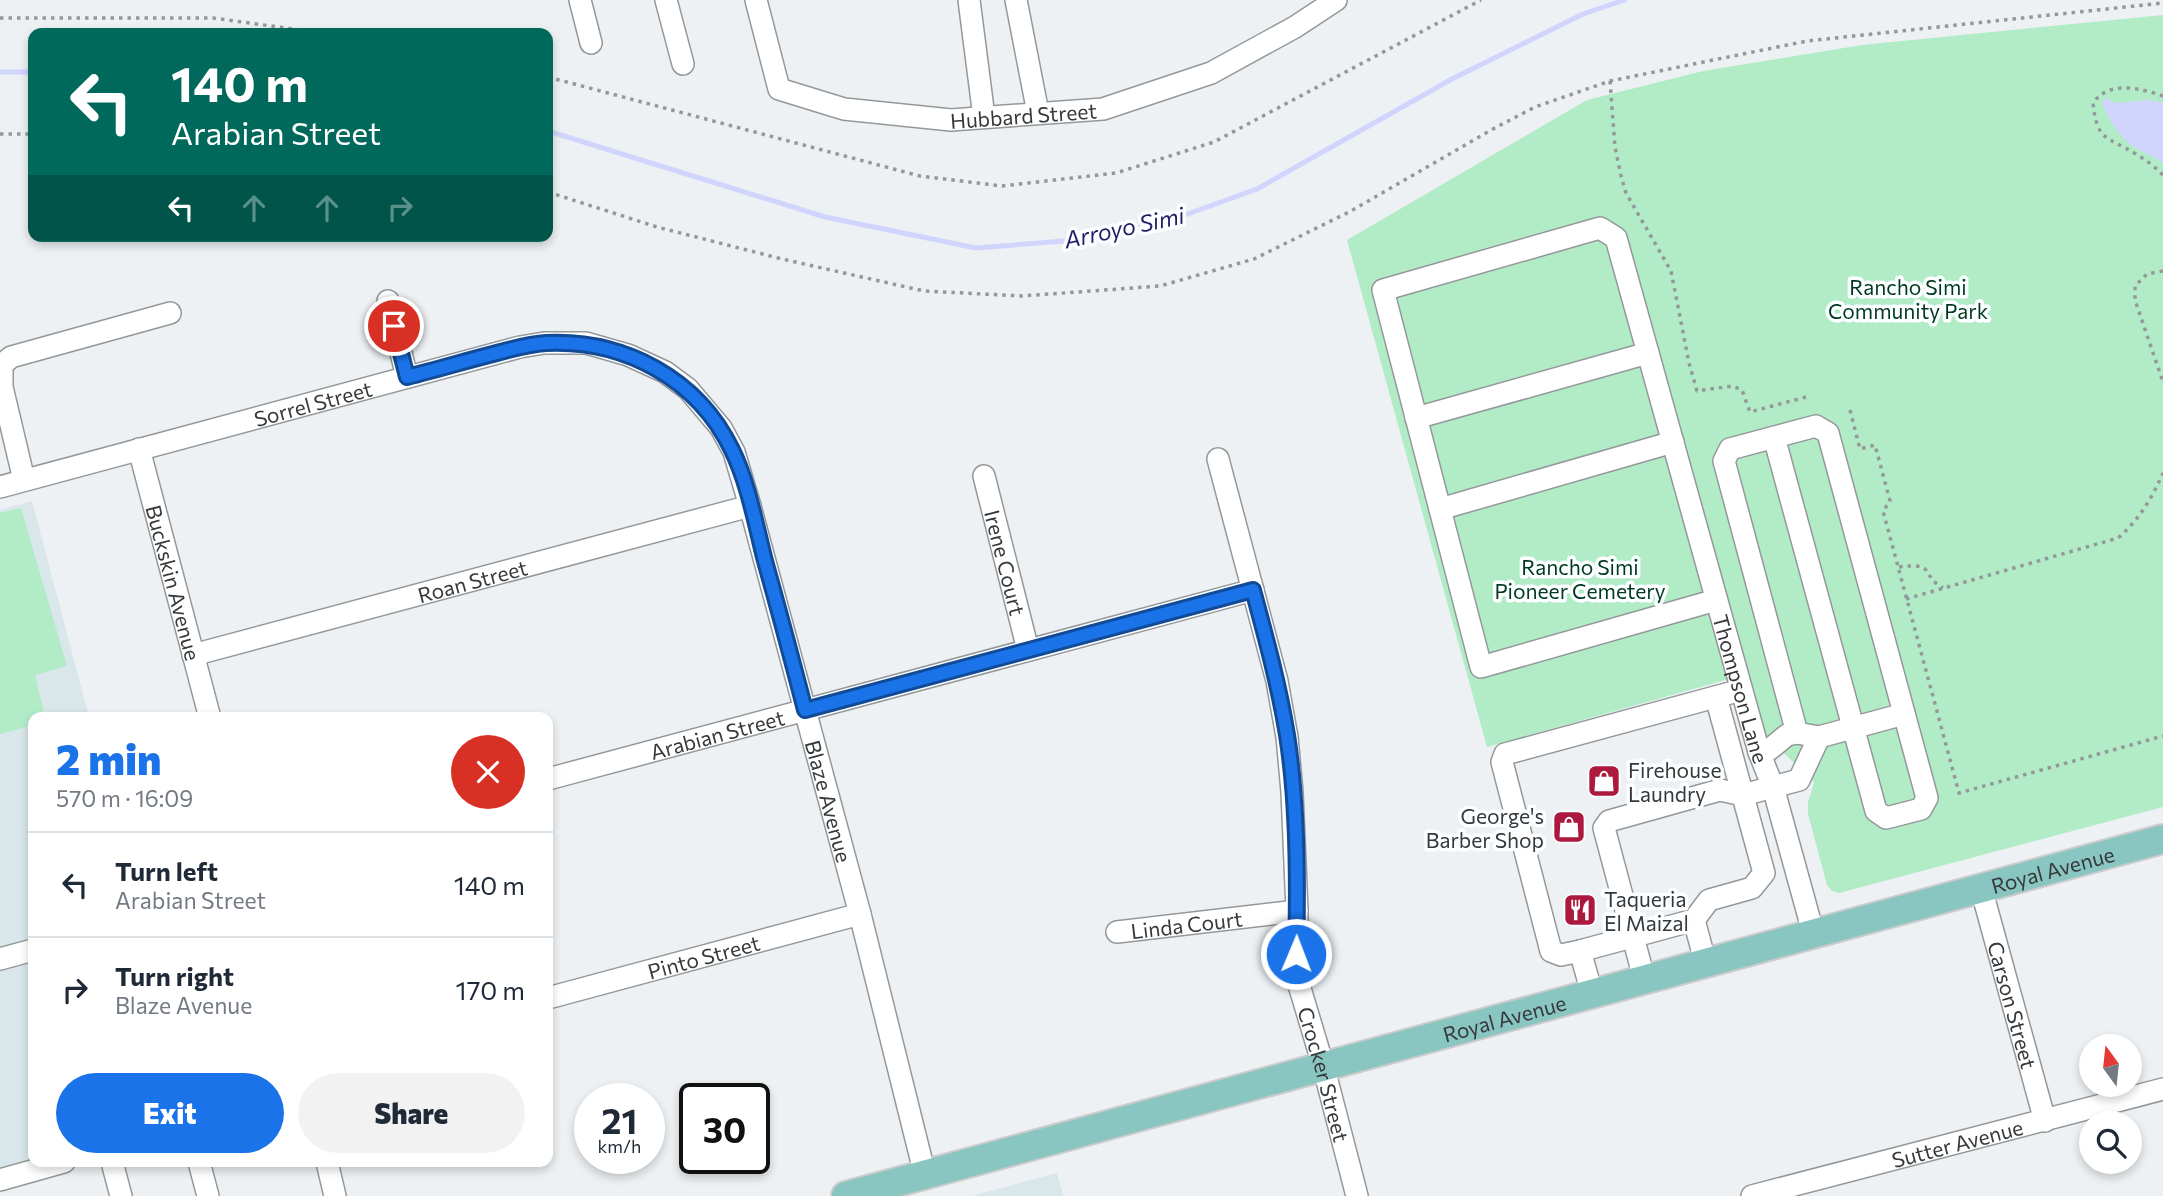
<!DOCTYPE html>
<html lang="en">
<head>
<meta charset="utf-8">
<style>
	:root { --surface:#fff; --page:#f2f2f3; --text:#1f2937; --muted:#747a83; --line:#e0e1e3; --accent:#1a73e8 }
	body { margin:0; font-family:Commissioner,sans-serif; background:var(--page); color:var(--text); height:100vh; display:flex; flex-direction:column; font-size:26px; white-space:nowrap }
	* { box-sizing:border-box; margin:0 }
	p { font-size:23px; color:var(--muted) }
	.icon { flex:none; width:38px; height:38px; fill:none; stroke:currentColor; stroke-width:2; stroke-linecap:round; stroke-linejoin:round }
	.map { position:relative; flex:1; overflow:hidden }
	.details { position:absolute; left:28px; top:712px; width:525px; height:455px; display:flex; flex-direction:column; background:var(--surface); border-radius:14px; box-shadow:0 4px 10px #0003 }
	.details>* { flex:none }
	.hud { position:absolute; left:28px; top:28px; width:525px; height:214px; border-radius:14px; box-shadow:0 4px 10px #0003; background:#00695c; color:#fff; overflow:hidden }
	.needle { width:46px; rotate:345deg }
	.tools { position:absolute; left:2079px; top:1034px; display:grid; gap:14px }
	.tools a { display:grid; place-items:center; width:63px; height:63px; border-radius:50%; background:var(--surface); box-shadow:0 4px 10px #0003; font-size:35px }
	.speed { position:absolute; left:574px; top:1083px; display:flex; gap:14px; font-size:35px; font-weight:700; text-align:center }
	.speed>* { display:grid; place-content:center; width:91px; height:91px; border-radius:50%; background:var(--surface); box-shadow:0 4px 10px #0003; line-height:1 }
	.speed small { font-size:18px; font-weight:400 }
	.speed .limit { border:4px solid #111; border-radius:10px; background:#fff; color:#111 }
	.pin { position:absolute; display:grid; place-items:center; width:60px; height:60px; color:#fff; margin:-30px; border:4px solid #fff; border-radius:50%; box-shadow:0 2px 7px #0007 }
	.me { position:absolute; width:77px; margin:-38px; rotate:1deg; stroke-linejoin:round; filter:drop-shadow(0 0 5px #0008) }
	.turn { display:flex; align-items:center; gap:24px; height:147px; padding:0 28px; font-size:32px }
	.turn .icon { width:91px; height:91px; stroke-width:2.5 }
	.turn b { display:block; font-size:49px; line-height:60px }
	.lanes { display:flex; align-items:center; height:66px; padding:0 28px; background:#0003; justify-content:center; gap:35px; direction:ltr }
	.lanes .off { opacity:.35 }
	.round { display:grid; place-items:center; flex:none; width:74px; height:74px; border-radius:37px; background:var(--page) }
	.summary { display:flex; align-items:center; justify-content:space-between; height:119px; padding:0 28px }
	h1 { font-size:42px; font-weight:800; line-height:52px; color:var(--accent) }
	.button { display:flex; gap:14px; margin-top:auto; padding:14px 28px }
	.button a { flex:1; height:80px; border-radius:42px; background:var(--accent); color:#fff; font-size:28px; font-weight:800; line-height:80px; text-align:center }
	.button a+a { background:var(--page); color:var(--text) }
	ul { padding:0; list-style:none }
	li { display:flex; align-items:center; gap:21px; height:105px; padding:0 28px; border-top:2px solid var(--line) }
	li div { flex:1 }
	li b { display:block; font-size:26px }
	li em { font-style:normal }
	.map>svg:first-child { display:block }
</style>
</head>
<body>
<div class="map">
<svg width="2163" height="1196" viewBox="0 0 2163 1196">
	<rect width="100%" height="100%" fill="#edf1f3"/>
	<g fill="#d9e6ea">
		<path d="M32,501l57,216 -56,1v444h59l-92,25v-677z"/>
		<path d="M1057,1173l6,23h-91z"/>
	</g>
	<g fill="#b1ecc7">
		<path d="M2163,15v792l-324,86 -7,-2 -5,-6 -19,-71v-12l6,-20 -49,-47 -18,-61 -260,73 -140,-507 240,-140 116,-29 159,-26z"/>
		<path d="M21,508l46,158 -32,9 10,42 -12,1v7l-33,9v-221z"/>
	</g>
	<path fill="#d1d5fd" d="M2105,98l11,5 34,-3 13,3v60c-9,-7 -19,-10 -29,-16 -15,-10 -26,-28 -32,-45z"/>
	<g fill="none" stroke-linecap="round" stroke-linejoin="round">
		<g stroke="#d1d5fd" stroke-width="5">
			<path d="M0,72h33"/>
			<path d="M548,131l277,86 151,31 113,-9 82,-19 86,-31 195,-110 131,-65 42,-14"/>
		</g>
		<defs>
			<g id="minor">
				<path d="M580,0l11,43"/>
				<path d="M666,0l17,64"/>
				<path id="s1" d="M756,0l23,89 65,20 107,11 152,-11 108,-36 84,-46 41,-27"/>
				<path d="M969,0l15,117"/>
				<path d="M1016,0l22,113"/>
				<path d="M388,301l19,76"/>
				<path d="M1416,418l232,-65"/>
				<path d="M1774,437l102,374 10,7 35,-9 6,-11 -99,-365 -12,-7 -86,23 -6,12 73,272"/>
				<path id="s2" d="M139,449l71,269"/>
				<path id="s3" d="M1218,459l59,222 10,56 5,55 5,119 -1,64 27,90 34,131"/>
				<path id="s4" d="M984,476l44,174"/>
				<path d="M24,480l-22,-93v-22l9,-8 159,-44"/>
				<path id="s5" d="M0,487l520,-140 24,-4h42l42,12 37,17 23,17 33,39 13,24 16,54 110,408 65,261"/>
				<path d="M1440,509l233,-67"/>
				<path id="s6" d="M1716,600l-235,67 -98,-377 217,-62 16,10 143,514 14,35 40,145"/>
				<path id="s7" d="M193,655l557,-149"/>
				<path d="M1759,752l11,-3 17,-14 10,-2 22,4 85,-23"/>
				<path id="s8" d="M548,779l705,-189"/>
				<path id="s9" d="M1981,888l64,233"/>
				<path d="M1694,920l11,41"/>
				<path id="s10" d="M1117,932l180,-21"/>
				<path d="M1580,951l114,-31 15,-20 43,-12 12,-15 -48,-176"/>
				<path d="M0,959l33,-9"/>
				<path d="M1644,978l-40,-150 5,-7 111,-31 23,5 56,-15 20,-43"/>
				<path d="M1592,993l-12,-42 -19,4 -10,-4 -49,-189 3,-8 236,-64"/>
				<path id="s11" d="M548,998l312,-84"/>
				<path d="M112,1162l9,34"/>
				<path d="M199,1162l9,34"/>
				<path d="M327,1162l8,34"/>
				<path d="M0,1180l64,-18"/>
				<path id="s12" d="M1752,1196l411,-107"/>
			</g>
			<g id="major">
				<path id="s13" d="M846,1196l1317,-357"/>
			</g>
		</defs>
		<use href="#minor" stroke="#94989a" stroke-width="24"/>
		<use href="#major" stroke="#cbcbcc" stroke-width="32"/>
		<g stroke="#95989a" stroke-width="3.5" stroke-dasharray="3.5 5" stroke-linecap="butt">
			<path d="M0,18h213l109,15"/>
			<path d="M548,77l372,99 82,10 114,-13 98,-31 267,-142"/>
			<path d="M1610,81l5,66 6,29 5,17 45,78 18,92 8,28 35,-5 10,4 8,22 56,-15"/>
			<path d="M2163,96c-23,-8 -54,-16 -70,7 4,39 14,33 43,51 10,6 19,13 27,21"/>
			<path d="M0,134h33"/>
			<path d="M548,192l109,35 125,32 142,32 98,5 138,-10 94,-27 97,-48 140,-81 44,-23 75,-26 197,-40 356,-38"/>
			<path d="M2163,271l-16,3 -12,12v14l28,82"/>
			<path d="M1850,410l10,39 15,-4 15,56 -7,10 76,282 204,-57"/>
			<path d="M1899,567c38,-5 20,7 44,21"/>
			<path d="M1906,599l212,-61c21,-18 34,-40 45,-65"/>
		</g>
		<use href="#minor" stroke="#fff" stroke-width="21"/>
		<use href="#major" stroke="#89c6c1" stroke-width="28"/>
	</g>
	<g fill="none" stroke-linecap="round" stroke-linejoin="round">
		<defs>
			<path id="route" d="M394,326l13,51c28,-7 55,-15 82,-22 19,-5 38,-11 57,-12 78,-4 152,36 186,107 16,32 24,76 33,111 14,50 27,99 40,149l448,-120c13,48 26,96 34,145 11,69 11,149 9,219"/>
		</defs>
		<use href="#route" stroke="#114b97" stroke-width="18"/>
		<use href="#route" stroke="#1a73e8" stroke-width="12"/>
	</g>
	<defs>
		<symbol id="shop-square" viewBox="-11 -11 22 22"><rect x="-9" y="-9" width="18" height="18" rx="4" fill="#ad183f" stroke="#fcfeff"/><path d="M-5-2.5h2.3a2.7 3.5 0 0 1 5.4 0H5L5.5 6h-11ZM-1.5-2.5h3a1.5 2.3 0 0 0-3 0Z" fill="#fff"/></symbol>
		<symbol id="restaurant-square" viewBox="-11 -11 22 22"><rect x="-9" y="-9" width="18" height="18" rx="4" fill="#ad183f" stroke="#fcfeff"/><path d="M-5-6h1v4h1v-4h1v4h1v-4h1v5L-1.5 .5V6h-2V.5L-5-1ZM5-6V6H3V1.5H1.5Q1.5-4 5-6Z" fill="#fff"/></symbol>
	</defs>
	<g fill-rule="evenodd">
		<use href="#shop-square" x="1585" y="762" width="38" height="38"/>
		<use href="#shop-square" x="1550" y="808" width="38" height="38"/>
		<use href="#restaurant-square" x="1561" y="891" width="38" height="38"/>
	</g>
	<g text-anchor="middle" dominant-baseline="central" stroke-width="7" stroke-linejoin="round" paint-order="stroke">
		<g font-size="21" fill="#363839" stroke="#fcfeff">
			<text stroke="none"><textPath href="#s1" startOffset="340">Hubbard Street</textPath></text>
			<text stroke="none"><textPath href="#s5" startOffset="324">Sorrel Street</textPath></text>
			<text stroke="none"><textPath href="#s4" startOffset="89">Irene Court</textPath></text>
			<text stroke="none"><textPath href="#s7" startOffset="289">Roan Street</textPath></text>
			<text stroke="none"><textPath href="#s2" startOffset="138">Buckskin Avenue</textPath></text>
			<text stroke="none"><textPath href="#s6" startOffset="1346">Thompson Lane</textPath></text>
			<text stroke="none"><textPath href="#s8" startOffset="175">Arabian Street</textPath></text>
			<text stroke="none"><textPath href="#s5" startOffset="1158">Blaze Avenue</textPath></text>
			<text stroke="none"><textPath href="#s13" startOffset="1250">Royal Avenue</textPath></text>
			<text stroke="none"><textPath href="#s10" startOffset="70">Linda Court</textPath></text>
			<text stroke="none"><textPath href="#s11" startOffset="161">Pinto Street</textPath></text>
			<text stroke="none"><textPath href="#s9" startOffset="121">Carson Street</textPath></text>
			<text stroke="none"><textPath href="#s13" startOffset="682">Royal Avenue</textPath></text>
			<text stroke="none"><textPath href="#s3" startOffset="628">Crocker Street</textPath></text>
			<text stroke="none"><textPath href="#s12" startOffset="212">Sutter Avenue</textPath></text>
		</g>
		<g font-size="21" fill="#00391f" stroke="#fcfeff">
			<text x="1908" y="286">Rancho Simi<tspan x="1908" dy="24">Community Park</tspan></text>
			<text x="1580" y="566">Rancho Simi<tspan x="1580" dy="24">Pioneer Cemetery</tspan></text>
		</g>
		<g font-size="21" fill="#363839" stroke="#fcfeff" text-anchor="start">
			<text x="1628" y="769">Firehouse<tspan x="1628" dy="24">Laundry</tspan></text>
			<text x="1544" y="815" text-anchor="end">George's<tspan x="1544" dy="24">Barber Shop</tspan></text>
			<text x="1604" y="898">Taqueria<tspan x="1604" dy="24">El Maizal</tspan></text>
		</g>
		<g font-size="23" font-style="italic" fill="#241c65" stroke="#fcfeff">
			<text transform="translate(1124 227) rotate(-12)">Arroyo Simi</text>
		</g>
	</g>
</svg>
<div class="tools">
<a><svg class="needle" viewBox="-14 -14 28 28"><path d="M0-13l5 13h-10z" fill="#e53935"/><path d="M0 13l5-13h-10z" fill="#747a83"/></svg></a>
<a><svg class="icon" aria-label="search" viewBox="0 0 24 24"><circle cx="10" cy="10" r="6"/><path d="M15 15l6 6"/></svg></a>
</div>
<div class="speed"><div>21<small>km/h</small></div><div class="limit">30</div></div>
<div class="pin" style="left:394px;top:326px;background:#d93025"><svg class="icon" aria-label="arrive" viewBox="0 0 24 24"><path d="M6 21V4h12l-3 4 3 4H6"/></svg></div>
<svg class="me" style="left:1296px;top:954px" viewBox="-20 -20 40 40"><circle r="17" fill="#1a73e8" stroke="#fff" stroke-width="3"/><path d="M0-11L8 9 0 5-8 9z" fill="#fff"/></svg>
<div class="hud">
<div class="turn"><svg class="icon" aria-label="left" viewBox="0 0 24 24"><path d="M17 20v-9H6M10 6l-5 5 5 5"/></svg><div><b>140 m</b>Arabian Street</div></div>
<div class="lanes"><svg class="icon" aria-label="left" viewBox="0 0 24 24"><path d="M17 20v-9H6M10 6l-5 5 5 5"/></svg><svg class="icon off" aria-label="ahead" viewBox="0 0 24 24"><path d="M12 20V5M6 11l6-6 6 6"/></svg><svg class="icon off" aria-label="ahead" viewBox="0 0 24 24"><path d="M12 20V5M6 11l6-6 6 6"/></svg><svg class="icon off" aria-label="right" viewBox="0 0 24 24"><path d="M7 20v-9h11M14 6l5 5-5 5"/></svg></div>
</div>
<section class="details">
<div class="summary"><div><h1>2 min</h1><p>570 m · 16:09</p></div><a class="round" style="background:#d93025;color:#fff"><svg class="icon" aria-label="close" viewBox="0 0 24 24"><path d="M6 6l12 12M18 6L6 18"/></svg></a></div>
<ul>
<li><svg class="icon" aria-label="left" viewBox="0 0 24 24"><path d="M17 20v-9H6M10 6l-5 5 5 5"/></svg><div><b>Turn left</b><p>Arabian Street</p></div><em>140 m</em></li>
<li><svg class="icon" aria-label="right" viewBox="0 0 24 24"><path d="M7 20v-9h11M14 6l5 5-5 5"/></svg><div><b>Turn right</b><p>Blaze Avenue</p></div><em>170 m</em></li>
</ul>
<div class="button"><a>Exit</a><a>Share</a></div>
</section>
</div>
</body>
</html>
